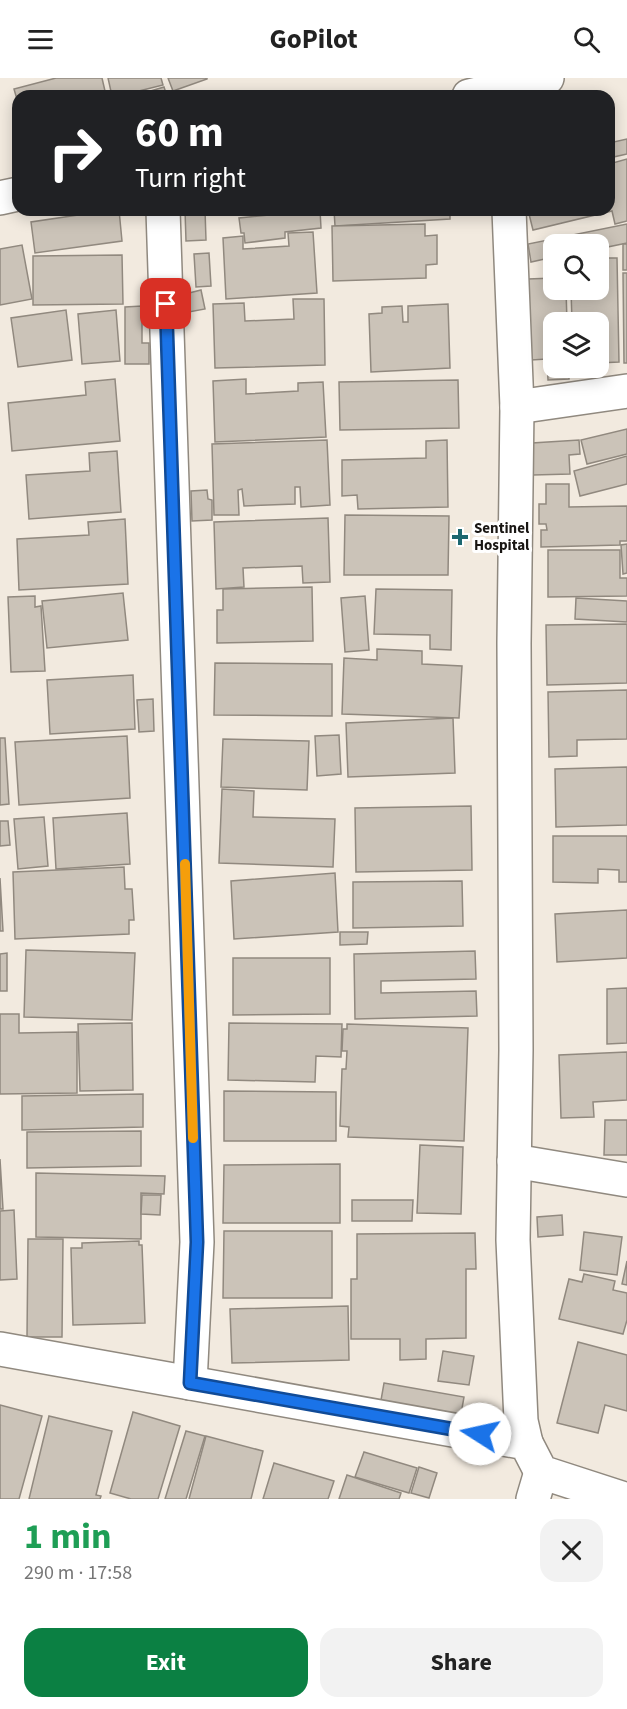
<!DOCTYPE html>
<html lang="en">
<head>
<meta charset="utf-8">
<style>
	:root { --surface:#fff; --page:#f2f2f2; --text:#222; --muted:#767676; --accent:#0b8043 }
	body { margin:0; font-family:"Source Sans 3",sans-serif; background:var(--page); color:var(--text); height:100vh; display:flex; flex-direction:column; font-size:22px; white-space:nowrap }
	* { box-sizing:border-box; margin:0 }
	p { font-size:20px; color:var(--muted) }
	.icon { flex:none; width:33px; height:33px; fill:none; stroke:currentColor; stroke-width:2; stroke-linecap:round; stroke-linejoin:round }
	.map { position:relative; height:1421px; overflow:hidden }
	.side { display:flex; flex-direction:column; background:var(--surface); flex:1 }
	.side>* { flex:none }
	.guide { position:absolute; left:12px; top:12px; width:603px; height:126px; border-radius:18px; box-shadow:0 3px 15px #0003; background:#202124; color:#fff; overflow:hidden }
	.tools { position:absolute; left:543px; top:156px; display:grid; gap:12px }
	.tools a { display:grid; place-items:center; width:66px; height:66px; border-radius:12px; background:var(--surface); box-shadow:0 3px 15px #0003; font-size:30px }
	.pin { position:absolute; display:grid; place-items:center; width:51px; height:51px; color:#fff; margin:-26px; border-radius:12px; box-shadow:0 3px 9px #0006 }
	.me { position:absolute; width:66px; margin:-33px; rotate:280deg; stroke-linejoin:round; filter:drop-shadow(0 0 4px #0008) }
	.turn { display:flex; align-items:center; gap:21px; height:126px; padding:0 24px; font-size:27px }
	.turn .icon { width:78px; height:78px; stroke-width:2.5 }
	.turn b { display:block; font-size:42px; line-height:51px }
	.round { display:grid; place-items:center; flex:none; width:63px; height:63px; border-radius:18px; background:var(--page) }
	.head { display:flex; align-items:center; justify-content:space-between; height:102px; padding:0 24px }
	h1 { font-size:36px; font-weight:700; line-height:45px; color:#1e9e55 }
	.cta { display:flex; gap:12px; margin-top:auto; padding:12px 24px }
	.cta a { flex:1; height:69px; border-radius:18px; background:var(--accent); color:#fff; font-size:24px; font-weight:700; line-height:69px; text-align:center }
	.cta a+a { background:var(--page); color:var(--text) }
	header { display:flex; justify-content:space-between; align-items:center; height:78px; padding:0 24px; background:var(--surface); font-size:27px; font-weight:700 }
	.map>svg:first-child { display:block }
</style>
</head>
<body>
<header><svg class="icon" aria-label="menu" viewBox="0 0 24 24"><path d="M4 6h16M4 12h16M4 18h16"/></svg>GoPilot<svg class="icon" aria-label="search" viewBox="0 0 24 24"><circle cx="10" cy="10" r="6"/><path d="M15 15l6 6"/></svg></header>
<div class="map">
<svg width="627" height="1421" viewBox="0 0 627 1421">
	<rect width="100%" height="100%" fill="#f2eadf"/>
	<g fill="#cbc3b8" stroke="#91897f" stroke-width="1.5">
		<path d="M56,0h46l3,13 -18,5h-69v7l-4,-14z"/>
		<path d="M108,0h53l2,7 -44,11h-7z"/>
		<path d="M168,0h39v1l-34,12z"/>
		<path d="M164,9l3,9h-33z"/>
		<path d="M627,61v15l-18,4v-15z"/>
		<path d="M627,81v62l-12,3 -3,-13 -79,19 -5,-20h81v-46z"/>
		<path d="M112,132h7l3,31 -87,12 -4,-31z"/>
		<path d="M185,132h20l1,30 -20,1z"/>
		<path d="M320,132l1,18 -36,4v6l-40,5 -1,-10h-3l-2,-15z"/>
		<path d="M334,132h116v9l-115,7z"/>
		<path d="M425,146v12l12,-1v29l-11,1v13l-93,3 -1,-55z"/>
		<path d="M627,146v19l-29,6v-5h-44v13l-23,5 -3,-18z"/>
		<path d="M313,154l4,61 -91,6 -3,-61 20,-2v13l46,-3 -1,-13z"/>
		<rect x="623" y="166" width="4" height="26"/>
		<path d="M22,167l10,54 -32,6v-56z"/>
		<path d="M209,175l2,33 -15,1 -2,-33z"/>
		<path d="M122,177l1,49 -90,1v-49z"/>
		<path d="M598,180h19l2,104 -21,1v-41h-26l-1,-32h27z"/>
		<path d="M623,195h4v90h-3z"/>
		<path d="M554,200v12h12l1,32h-13v46h15v11l-21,1 -1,-21 -16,1 -3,-81z"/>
		<path d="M201,212l4,19 -16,3 -4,-18z"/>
		<path d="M293,221h31l1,66 -110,3 -2,-64 31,-1 1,18 49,-2z"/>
		<path d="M448,226l2,64 -79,4 -2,-58 13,-1v-6l20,-1 1,16h5v-16z"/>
		<path d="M142,228v37h7v21h-24v-57z"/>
		<path d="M66,232l6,50 -54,7 -7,-49z"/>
		<path d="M116,232l4,51 -38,3 -4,-50z"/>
		<path d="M115,301l5,62 -108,10 -4,-48 78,-8 -1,-13z"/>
		<path d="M246,301v15l52,-3v-8l25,-1 3,55 -111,5 -2,-61z"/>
		<path d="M458,302l1,48 -119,2 -1,-48z"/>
		<path d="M627,351v25l-40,10 -6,-24z"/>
		<path d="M327,362l3,65 -29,2 -1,-20h-5v17l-51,2 -2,-17 -4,1 1,25h-25l-2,-71z"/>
		<path d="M447,362l1,67 -90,2 -1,-14 -15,1v-36l84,-2v-17z"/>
		<path d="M579,362l1,14 -11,1 1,19 -37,1 -1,-32z"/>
		<path d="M117,373l4,61 -92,7 -3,-44 64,-4 -1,-18z"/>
		<path d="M627,378v28l-47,12 -6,-25z"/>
		<path d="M546,406h23v23l58,-1v35h-7v4l-79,2v-17h6l-1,-6h-7v-20h7z"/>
		<path d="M207,412l1,9 4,1v20l-20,1 -1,-30z"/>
		<path d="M345,437l104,1 -1,59h-104z"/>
		<path d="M328,440l2,64 -27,1 -1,-17 -59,2 1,19 -28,2 -2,-67z"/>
		<path d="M125,441l3,65 -109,6 -2,-51 72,-4 -1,-13z"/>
		<path d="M627,466v29l-4,1 -2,-29z"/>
		<path d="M548,472h72v28h7v18l-79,1z"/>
		<path d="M312,509l1,54 -96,2v-33h6v-21z"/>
		<path d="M376,511l76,1 -1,60 -21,-1v-14l-56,-1z"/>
		<path d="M123,515l5,47 -81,8 -5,-47z"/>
		<path d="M35,518v11l6,-1 4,65 -34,1 -3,-75z"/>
		<path d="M365,518l4,54 -24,2 -4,-54z"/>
		<path d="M576,520l51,3v21l-52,-3z"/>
		<path d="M627,546v59l-80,2 -1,-60z"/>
		<path d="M377,571l45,2v13l40,2 -3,52 -117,-4 2,-56 33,2z"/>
		<path d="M215,585l117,1v52l-118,-1z"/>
		<path d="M133,597l2,54 -85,5 -3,-54z"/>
		<path d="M627,612v49l-50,1v16l-28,1 -1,-65z"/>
		<path d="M153,621l1,32 -15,1 -2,-32z"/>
		<path d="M453,640l2,55 -107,4 -2,-54z"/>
		<path d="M339,657l2,39 -24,2 -2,-40z"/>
		<path d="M127,658l3,62 -111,7 -4,-63z"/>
		<path d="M0,660h5l4,66 -9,1z"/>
		<path d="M223,661l86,2 -2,49 -86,-3z"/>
		<path d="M627,689v58l-71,2 -1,-58z"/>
		<path d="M222,711l32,2 -1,26 82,2 -2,48 -114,-4z"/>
		<path d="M471,728l1,64 -116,2 -1,-64z"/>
		<path d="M127,735l3,51 -74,5 -3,-51z"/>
		<path d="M44,739l4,49 -30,3 -4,-50z"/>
		<path d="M0,743h8l2,24 -10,1z"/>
		<path d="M553,758h74v46h-8v-12l-21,-1v14l-45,-1z"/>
		<path d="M124,789l1,22h7l2,31h-5v14l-114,5 -2,-67z"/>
		<path d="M335,795l3,59 -104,7 -3,-58z"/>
		<path d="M0,800l3,53h-3z"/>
		<path d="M462,803l1,45 -110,2v-46z"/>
		<path d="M627,832v48l-70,4 -2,-48z"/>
		<path d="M340,854h28l-1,12 -27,1z"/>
		<path d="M26,872l109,3 -3,67 -108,-3z"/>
		<path d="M475,873l1,28 -95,2v12l95,-2 1,25 -122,3 -1,-65z"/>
		<path d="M7,875v38h-7v-37z"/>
		<path d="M233,880h97v56l-97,1z"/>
		<path d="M627,910v55l-20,1v-55z"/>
		<path d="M0,936h19v19l58,-1v61l-77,1z"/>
		<path d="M132,945l1,67 -53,1 -2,-67z"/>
		<path d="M229,945l113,1 -1,33 -25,-1 -1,26 -87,-2z"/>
		<path d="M347,946l121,4 -4,113 -116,-4 1,-10 -9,-1 2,-57h4l1,-18h-5l1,-22h4z"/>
		<path d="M627,974v48l-34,2 1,15 -33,1 -2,-63z"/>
		<path d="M224,1013l112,1v49h-112z"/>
		<path d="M143,1016v33l-121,3v-34z"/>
		<path d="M605,1042h22v35h-23z"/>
		<path d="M141,1053v35l-114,2v-36z"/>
		<path d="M420,1067l43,2 -2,67 -44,-1z"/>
		<path d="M0,1081l3,50h-3z"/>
		<path d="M340,1086v59h-117l1,-58z"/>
		<path d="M36,1095l129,3 -1,18 -23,-1v46l-105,-2z"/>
		<path d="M142,1117h19l-1,20 -19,-1z"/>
		<path d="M352,1122h61l-1,21h-60z"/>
		<path d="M14,1132l3,69 -17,1v-69z"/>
		<path d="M562,1137l1,20 -25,2 -1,-20z"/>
		<path d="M224,1153h108v67h-109z"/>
		<path d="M584,1154l38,5 -5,38 -37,-5z"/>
		<path d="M475,1155l1,36h-10v69l-40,1v20l-26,1v-21h-49v-60h6v-45z"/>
		<path d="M28,1161h35l-1,98h-35z"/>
		<path d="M139,1163v4h3l3,78 -72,2 -2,-77h11v-5z"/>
		<path d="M627,1183v24l-5,-1z"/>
		<path d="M584,1196l31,7 -2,9 14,3v27l-4,14 -64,-15 10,-40 13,3z"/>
		<path d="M348,1228l1,54 -117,3 -2,-54z"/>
		<path d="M578,1264l49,13v56l-22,-6 -7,28 -41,-10z"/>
		<path d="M443,1273l31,5 -5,29 -31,-4z"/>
		<path d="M384,1305l80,14 -4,23 -80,-14z"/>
		<path d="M0,1327l42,11 -23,83h-19z"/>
		<path d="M133,1334l47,14 -22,73h-27l-21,-6z"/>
		<path d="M49,1338l63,15 -16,64 5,1 -1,3h-71z"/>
		<path d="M186,1353l19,5 -19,63h-21z"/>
		<path d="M206,1358l57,15 -12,48h-62z"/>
		<path d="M364,1374l53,16 -8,25 -54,-16z"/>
		<path d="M274,1385l60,18 -6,18h-65z"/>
		<path d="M419,1389l18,6 -8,25 -18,-5z"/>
		<path d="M347,1397l54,18 -2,6h-60z"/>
	</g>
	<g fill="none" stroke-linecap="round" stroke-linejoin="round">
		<defs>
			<g id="minor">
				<path d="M469,18l78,-18"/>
				<path d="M0,120l18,-4"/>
				<path d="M163,132l34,1032 -7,141"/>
				<path d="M509,132l8,197 -3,236 2,407 -3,190 8,181 5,22"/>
				<path d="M517,329l110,-16"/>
				<path d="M514,1083l113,19"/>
				<path d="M0,1271l526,94 15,29 83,27"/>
				<path d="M533,1421l8,-27"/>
			</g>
		</defs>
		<use href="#minor" stroke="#90897f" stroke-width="36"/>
		<use href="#minor" stroke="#fff" stroke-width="33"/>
	</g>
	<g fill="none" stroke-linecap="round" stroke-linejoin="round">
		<defs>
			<path id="route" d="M166,226l31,938 -7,141 290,51"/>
		</defs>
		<use href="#route" stroke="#114b97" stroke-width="15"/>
		<use href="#route" stroke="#1a73e8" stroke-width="10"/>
		<path stroke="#f59e0b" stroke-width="10" d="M185,786l8,274"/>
	</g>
	<path fill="#1c6770" stroke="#fff" stroke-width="2" d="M457 450h6v6h6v6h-6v6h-6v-6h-6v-6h6z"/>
	<g text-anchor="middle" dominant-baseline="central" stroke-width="6" stroke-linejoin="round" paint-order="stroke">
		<g font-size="15" font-weight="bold" fill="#191613" stroke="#fff" text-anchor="start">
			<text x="474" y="450">Sentinel<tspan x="474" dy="17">Hospital</tspan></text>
		</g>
	</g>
</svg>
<div class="tools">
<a><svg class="icon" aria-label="search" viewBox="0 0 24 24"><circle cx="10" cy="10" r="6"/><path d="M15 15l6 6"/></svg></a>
<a><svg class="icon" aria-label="layers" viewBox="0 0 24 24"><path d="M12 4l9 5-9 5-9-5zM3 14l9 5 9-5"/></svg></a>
</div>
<div class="pin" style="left:166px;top:226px;background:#d93025"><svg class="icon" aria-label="arrive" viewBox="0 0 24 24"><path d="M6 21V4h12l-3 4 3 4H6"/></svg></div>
<svg class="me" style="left:480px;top:1356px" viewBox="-20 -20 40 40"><circle r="19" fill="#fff"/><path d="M0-13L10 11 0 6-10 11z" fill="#1a73e8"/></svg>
<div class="guide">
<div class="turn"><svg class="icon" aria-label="right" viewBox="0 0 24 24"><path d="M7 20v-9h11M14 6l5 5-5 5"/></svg><div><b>60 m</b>Turn right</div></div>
</div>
</div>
<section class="side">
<div class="head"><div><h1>1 min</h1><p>290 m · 17:58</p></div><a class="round"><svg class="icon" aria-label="close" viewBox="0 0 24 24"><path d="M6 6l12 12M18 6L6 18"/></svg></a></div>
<div class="cta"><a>Exit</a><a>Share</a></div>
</section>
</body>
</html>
